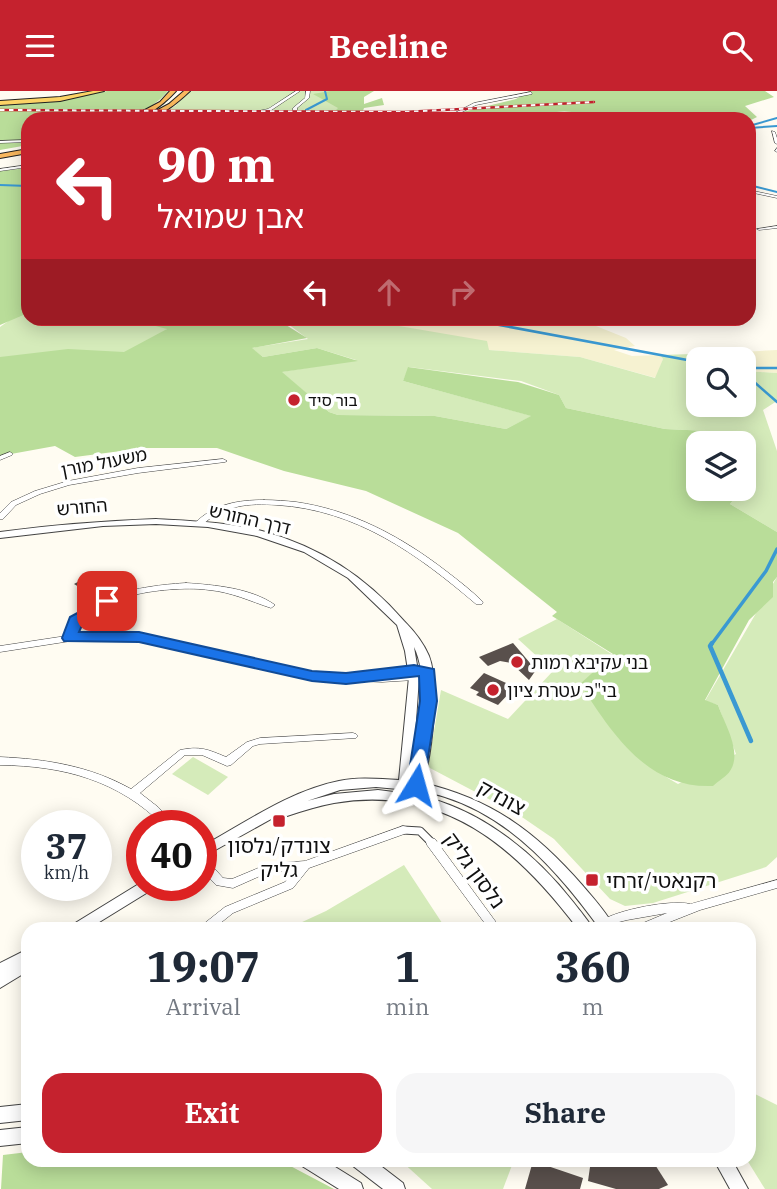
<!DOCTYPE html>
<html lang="en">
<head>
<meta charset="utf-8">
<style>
	:root { --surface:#fff; --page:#f6f6f7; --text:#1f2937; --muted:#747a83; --accent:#c5222e }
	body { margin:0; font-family:"IBM Plex Serif","Noto Sans Hebrew",serif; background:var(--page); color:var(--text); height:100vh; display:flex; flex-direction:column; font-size:26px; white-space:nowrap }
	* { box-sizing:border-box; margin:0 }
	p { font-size:23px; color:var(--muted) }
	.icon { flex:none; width:38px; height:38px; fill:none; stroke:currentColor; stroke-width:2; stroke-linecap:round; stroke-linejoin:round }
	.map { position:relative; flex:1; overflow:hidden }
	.panel { position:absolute; left:21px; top:831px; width:735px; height:245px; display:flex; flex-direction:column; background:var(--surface); border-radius:21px; box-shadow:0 4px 18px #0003 }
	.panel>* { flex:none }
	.hud { position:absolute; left:21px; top:21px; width:735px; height:214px; border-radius:21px; box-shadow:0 4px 18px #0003; background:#c5222e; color:#fff; overflow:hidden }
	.controls { position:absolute; left:686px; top:256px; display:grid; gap:14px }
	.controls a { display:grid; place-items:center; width:70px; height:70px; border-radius:14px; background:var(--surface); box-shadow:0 4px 18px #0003; font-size:35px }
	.speed { position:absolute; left:21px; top:719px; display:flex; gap:14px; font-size:35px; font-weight:700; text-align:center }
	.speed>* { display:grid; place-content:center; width:91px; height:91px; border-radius:50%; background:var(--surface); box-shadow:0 4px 18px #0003; line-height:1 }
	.speed small { font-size:18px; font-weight:400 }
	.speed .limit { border:10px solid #d22; background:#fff; color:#111 }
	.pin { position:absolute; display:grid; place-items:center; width:60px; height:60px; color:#fff; margin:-30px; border-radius:14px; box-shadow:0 4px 10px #0006 }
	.me { position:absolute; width:77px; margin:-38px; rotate:8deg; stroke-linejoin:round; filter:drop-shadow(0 0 5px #0008) }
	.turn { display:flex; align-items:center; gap:24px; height:147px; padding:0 21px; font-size:32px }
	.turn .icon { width:91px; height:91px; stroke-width:2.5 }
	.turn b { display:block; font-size:49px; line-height:60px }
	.lanes { display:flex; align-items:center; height:66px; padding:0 21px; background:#0003; justify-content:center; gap:35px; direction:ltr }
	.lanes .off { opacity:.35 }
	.eta { display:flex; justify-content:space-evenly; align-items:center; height:119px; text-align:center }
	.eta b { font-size:42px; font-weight:800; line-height:49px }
	.button { display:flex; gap:14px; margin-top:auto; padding:14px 21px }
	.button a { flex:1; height:80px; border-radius:21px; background:var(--accent); color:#fff; font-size:28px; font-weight:800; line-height:80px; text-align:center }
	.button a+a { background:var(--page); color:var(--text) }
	header { display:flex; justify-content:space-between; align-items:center; height:91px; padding:0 21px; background:var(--accent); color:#fff; font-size:32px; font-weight:800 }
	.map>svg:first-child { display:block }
</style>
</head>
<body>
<header><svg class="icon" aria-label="menu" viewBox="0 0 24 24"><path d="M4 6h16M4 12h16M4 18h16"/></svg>Beeline<svg class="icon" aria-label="search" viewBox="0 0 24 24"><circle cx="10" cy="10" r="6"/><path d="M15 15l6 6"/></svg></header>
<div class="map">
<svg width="777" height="1098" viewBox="0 0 777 1098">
	<rect width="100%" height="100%" fill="#fffcf2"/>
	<g fill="#f6f2d1">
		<path d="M358,228l228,3 40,16 9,8 -21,4 18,6 28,-1 3,4 -7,19 -76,-21 -91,-7 -59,-18z"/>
		<path d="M777,259v23l-33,-2v-12h-16l-3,-6z"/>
	</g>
	<g fill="#d5ebba">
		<path d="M190,0h140l9,16 -8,12h-180l24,-13z"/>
		<path d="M28,216v12h135l9,4 -24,28 -148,21v-45z"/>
		<path d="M291,228h67l129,22 2,9 91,7 75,21 8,-19 -3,-4 65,-2 3,6h-30v45h46v-33l33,2v28l-14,9 14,41v81l-47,-28 22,-27 4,-22 -7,-12 -40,-12 -44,-2 -99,-21 -7,-13 -38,-14 -112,-14 -6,14 129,35 -26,13 -71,-13 -97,-1 -9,-3 -48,-40 75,-12 -39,-12 -54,9 -12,-9 57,-9 -20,-15 -19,-1z"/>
		<path d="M777,486v280l-11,10 -113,36 -28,3 -15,-7 -56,-60 -35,-24 -91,-48 13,-77 67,29 45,-48 -35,-32 39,-20 56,36 -33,30c30,37 55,76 98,99l58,-30 -18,-49 -13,-4z"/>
		<path d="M193,666l35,20 -20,18 -36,-21z"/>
		<path d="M404,774l42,64h-159l39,-18z"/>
		<path d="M749,1000l28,14v84h-12l-18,-29z"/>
		<path d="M400,1069h114l-11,29h-71z"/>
	</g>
	<g fill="#b9dd99">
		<path d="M107,0h61c-33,40 -94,28 -140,28v26l-28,5v-45l52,-3z"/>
		<path d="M330,0h44l-10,6v7l18,-6 2,7 -20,3 -2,6 13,5 67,-2 74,-18 13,-8h236l9,6 -29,9 12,11 -8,4 -171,-2 -8,-4 2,-3c-15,-2 -25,2 -40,7h-205l11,-11 -25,-14z"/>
		<path d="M28,77v145l-28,12v-154z"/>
		<path d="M129,228h159l-23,4 21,2 21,13 -55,10 11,9 54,-9 41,13 -76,11 47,40 9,3 97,1 71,13 25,-13 -128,-35 5,-14 110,15 41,13 7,13 99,21 44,2 40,12 7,12 -4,22 -8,10v-44h-46v45h45l-13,16 47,28v45l-4,5v15l-24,23 -44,80 13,5c6,18 25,47 12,66 -3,5 -12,10 -17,15 -66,3 -101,-53 -133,-102l33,-30 -61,-38 5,-4 -99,-79 -92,-42 -82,-20 -67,-23h-73l-69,9 -20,-11 -55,10v-99l68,-8 56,3 43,-23z"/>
		<path d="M28,1061v8h251l55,29h-333l2,-34z"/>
	</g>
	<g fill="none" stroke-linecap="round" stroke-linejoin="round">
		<g stroke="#3a99d2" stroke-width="2">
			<path d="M306,19l21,-11 -2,-8"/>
			<path d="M272,28l17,-4"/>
			<path d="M749,35l28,-8"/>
			<path d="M749,37l28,-2"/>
			<path d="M0,94l28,1"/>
			<path d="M749,94l28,7"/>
		</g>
		<g stroke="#3a99d2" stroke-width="2.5">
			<path d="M467,228l231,43"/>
			<path d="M744,277h33"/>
			<path d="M744,282l33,29"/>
		</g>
		<path stroke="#3a99d2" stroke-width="3.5" d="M711,554l55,-74 11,-22"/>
		<path stroke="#3a99d2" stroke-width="4.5" d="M712,552l-2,3 41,95"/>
	</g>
	<g fill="#59504c">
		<path d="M96,481l15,9 -22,12 -15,-9z"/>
		<path d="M513,552l23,27 -7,10 -18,-17 -11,-2 -12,5 -9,-9z"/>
		<path d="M484,582l31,14 -17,18 -22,-10 3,-3 -9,-4z"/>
		<path d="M591,1069h61l16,25 -9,4h-43l-28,-8z"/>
		<path d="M533,1070l50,17 -3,11h-55z"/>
	</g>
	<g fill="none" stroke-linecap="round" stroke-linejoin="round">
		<defs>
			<path id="pedestrian" d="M403,739l17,1 11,11"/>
			<g id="minor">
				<path d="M296,0h4l-30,20 -44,8h-8l50,-10z"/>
				<path d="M306,0h4l-1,7 -12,10v11h-4v-11l12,-10z"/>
				<path d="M531,1l1,2 -56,11 -28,14h-5l31,-16z"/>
				<path d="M772,40l3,1 2,6v6l-2,-1z"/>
				<path d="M28,49v2l-28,1v-2z"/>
				<path d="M777,57v4l-2,-1z"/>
				<path d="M28,74v2l-28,4v-2z"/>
				<path d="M749,99l28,6v2l-28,-6z"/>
				<path d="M777,135v2l-18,2 -2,-1z"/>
				<path d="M10,361l3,2 -1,1 -12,5v-4z"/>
				<path d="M223,368l4,2 -2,1 -87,11 -69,12 -29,9 -24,11 -13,14h-3v-6l11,-11 24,-11 33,-10 70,-13z"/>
				<path d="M264,409c11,0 22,1 32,2 56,8 106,35 150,69 13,10 26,20 37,31l-1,2h-6c-59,-50 -119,-94 -199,-99 -28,-2 -53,0 -75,20h-6l-1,-2c19,-19 43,-23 69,-23z"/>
				<path d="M186,492c29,2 65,5 89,22l-4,3c-21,-7 -40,-16 -62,-18 -34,-5 -125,4 -134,45l46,-3 191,41 64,3 -2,-2 2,-2 3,-1 38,-3 3,1 1,3 7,-2 5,3 -2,2 -17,5 -32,2 -70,-3 -191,-41 -44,2 -77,12v-6l66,-10c8,-42 85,-51 120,-53z"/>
				<path d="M353,642l3,1 2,2 -2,2 -96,6 -7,2 -22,19 -4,1 -25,-11h-17l-45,38 18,14 18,19h-12c-46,-46 -100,-60 -164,-61v-8c46,2 90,9 131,32l49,-39c20,-4 27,-1 46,7l21,-15 13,-4z"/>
				<path d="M403,735l4,1 1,3 -1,3 -98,35 -16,20 -60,25 -20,16h-14l2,-3 24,-19 60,-25 10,-12 -26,2 -36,16 -17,-3 -15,-16v-12l4,1 18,20 9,1 36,-15 37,-3z"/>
				<path d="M431,747l4,1 66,90h-12l-62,-84 -1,-3 1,-3z"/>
				<path d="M777,789v8l-77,22 -48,19h-18l2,-3 31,-13 -40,7 -8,2 -12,7h-14c3,-4 3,-5 8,-8 15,-11 72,-22 89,-17z"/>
			</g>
			<g id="tertiary">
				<path d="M156,428c35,2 71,3 106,12 58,16 103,45 142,90 10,10 19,21 25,35 11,28 3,98 -6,127 69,16 114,50 160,103 11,13 25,28 32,43h-15c-40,-55 -88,-111 -155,-132 -8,-3 -17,-4 -26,-6l-4,4c64,12 120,58 159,108 6,8 14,17 19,26h-15c-62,-82 -134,-145 -244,-126 -16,3 -32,8 -47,13l-5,-3 -81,45v-11c44,-24 88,-56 138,-66 19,-4 40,-2 60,-1l10,-103 -4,-26 -8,-26 -49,-47 -44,-26 -47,-16 -49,-9 -52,-3 -53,2 -103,12v-6c52,-7 103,-11 156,-13zM414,556c16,32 7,99 -2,133l7,-103zM376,696l22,2 2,3 2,1 -24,-3 -44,4 -27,7 33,-11z"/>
				<path d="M142,791v3h12l-1,4 -65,40h-18l2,-4z"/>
				<path d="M28,858v22l-28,17v-25z"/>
				<path d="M28,1013v16l-28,3v-16z"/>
				<path d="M28,1036v16l-28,3v-16z"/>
				<path d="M300,1069h24l37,23 2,6h-24l-37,-23z"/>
				<path d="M351,1069h22l30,23 2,6h-22l-30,-23z"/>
				<path d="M714,1069h18l16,29h-18z"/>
			</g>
			<path id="primary" d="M93,0h11l-44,10 -60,4v-4l60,-4z"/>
			<g id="trunk">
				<path d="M170,0h6c-12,13 -30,28 -48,28l32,-17z"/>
				<path d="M184,0h6c-13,12 -31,28 -49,28l28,-15z"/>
				<path d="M28,58v4l-28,5v-4z"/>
			</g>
		</defs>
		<use href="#pedestrian" stroke="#434343" stroke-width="9"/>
		<use href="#minor" stroke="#434343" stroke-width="1"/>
		<use href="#tertiary" stroke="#434343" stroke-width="2"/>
		<use href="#primary" stroke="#212121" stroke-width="2"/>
		<use href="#trunk" stroke="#212121" stroke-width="2"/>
		<use href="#pedestrian" stroke="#fff" stroke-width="7"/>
		<use href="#minor" fill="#fff" fill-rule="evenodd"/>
		<use href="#tertiary" fill="#fff" fill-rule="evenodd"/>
		<use href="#primary" fill="#fcd365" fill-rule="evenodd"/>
		<use href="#trunk" fill="#fab85e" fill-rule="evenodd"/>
		<defs>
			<path id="rail" d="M0,19l404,2 190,-10"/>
		</defs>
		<use href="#rail" stroke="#c5222e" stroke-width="2.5"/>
		<use href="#rail" stroke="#fff" stroke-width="2" stroke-dasharray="4.5" stroke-linecap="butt"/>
	</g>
	<path fill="#1a73e8" stroke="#114b97" stroke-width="2" d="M107,506l8,4 -3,4 -29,18 -4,9h60l173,39 34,2 68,-8 20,4 3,32 -14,88 -7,2 -9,-6 13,-84 -1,-25 -73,8 -34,-3 -173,-39 -75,-1 -2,-3 8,-21z"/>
	<g fill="#c5222e" stroke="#fff" stroke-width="2.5">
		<circle cx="294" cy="309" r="7"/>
		<circle cx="517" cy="571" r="7"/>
		<circle cx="493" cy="599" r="7"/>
		<rect x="272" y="723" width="14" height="14" rx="3.5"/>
		<rect x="585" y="782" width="14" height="14" rx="3.5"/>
	</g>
	<g text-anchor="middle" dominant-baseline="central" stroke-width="7" stroke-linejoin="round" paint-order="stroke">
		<g font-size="16" fill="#101010" stroke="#fff" text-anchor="start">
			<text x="308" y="309">בור סיד</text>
		</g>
		<g font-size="18" fill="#101010" stroke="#fff">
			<text transform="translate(104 371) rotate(-11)">משעול מורן</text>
			<text transform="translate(82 416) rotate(-5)">החורש</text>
			<text transform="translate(250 428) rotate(13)">דרך החורש</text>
		</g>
		<g font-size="18" fill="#101010" stroke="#fff" text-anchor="start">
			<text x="531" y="571">בני עקיבא רמות</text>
			<text x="507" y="599">בי"כ עטרת ציון</text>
		</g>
		<g font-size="21" fill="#101010" stroke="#fff">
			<text transform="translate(502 706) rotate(29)">צונדק</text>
			<text transform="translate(475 779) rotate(54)">נלסון גליק</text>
		</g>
		<g font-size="21" fill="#101010" stroke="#fff">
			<text x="279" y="754">צונדק/נלסון<tspan x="279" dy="24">גליק</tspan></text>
			<text x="606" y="789" text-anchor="start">רקנאטי/זרחי</text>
		</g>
	</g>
</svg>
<div class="controls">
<a><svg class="icon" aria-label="search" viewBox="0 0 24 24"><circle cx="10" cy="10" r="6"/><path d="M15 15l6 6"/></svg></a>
<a><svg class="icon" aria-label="layers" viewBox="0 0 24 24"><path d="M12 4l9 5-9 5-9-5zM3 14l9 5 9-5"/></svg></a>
</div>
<div class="speed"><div>37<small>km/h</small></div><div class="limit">40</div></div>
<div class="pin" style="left:107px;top:510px;background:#d93025"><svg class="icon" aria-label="arrive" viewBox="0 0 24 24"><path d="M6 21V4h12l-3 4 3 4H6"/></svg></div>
<svg class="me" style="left:416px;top:694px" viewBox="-20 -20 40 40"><path d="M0-17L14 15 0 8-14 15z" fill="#1a73e8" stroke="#fff" stroke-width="4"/></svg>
<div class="hud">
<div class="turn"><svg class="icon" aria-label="left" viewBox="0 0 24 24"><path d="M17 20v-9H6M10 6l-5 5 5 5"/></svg><div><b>90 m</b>אבן שמואל</div></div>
<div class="lanes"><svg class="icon" aria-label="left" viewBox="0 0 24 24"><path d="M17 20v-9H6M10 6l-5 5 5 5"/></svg><svg class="icon off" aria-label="ahead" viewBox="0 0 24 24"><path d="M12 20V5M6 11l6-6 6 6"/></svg><svg class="icon off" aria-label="right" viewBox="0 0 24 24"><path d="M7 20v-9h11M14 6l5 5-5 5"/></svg></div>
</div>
<section class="panel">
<div class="eta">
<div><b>19:07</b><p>Arrival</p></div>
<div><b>1</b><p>min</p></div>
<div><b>360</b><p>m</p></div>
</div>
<div class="button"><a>Exit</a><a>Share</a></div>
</section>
</div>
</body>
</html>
